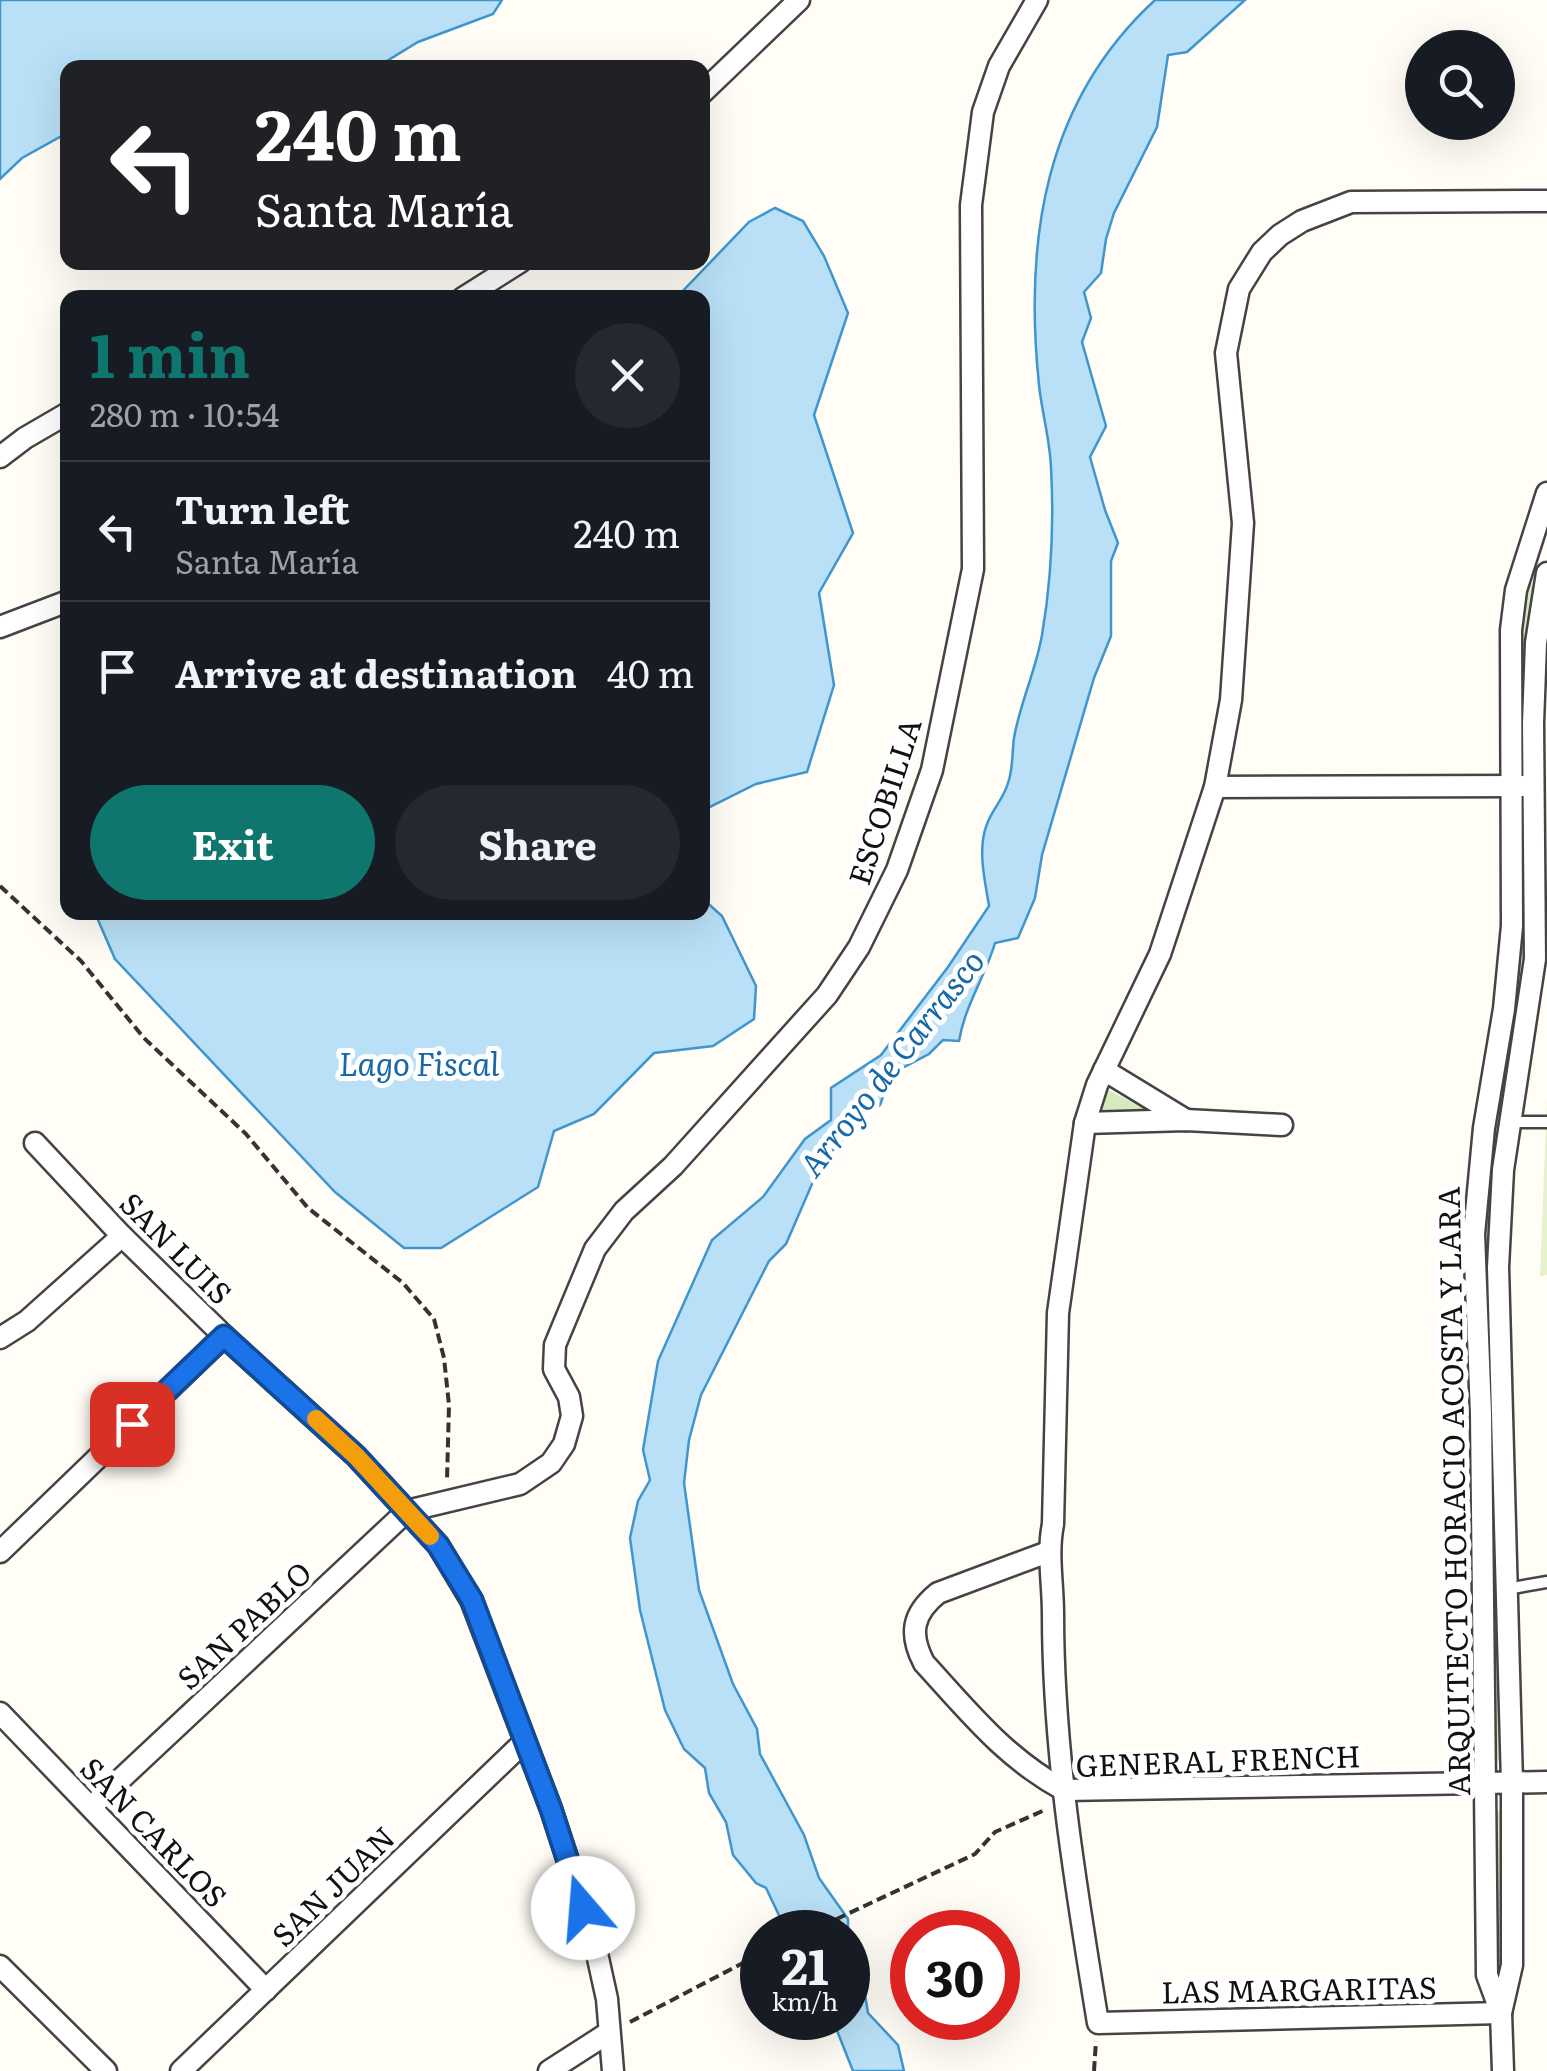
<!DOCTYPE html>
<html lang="en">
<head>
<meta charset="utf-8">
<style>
	:root { --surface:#171b24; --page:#242831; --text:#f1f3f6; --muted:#9ea1a6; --line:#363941; --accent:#0f766e }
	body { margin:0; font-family:Literata,serif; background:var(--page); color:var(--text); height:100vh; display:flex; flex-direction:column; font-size:38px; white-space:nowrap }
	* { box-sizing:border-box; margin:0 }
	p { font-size:32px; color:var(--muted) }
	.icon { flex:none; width:55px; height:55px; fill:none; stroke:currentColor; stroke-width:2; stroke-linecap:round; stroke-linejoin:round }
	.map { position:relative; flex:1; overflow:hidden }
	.details { position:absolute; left:60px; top:290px; width:650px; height:630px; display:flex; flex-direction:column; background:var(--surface); border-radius:20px; box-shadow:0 10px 40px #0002 }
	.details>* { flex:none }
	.hud { position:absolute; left:60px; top:60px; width:650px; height:210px; border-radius:20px; box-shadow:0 10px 40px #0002; background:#202124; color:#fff; overflow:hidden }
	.tools { position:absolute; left:1405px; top:30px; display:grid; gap:20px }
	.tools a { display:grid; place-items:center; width:110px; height:110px; border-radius:50%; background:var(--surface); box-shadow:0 10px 40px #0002; font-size:50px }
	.speed { position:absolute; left:740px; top:1910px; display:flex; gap:20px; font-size:50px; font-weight:700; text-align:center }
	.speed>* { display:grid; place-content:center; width:130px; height:130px; border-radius:50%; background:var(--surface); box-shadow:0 10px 40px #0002; line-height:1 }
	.speed small { font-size:25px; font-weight:400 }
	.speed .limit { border:15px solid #d22; background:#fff; color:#111 }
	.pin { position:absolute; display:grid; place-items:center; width:85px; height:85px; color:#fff; margin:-42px; border-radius:20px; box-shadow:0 5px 15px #0006 }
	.me { position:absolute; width:110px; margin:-55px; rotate:342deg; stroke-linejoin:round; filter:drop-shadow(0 0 8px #0008) }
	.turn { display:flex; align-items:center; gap:35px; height:210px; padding:0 30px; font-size:45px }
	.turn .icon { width:130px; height:130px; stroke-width:2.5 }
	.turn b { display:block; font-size:70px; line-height:85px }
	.round { display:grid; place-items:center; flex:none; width:105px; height:105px; border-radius:52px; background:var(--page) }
	.headline { display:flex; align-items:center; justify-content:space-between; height:170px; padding:0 30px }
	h1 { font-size:60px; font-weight:700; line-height:75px; color:var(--accent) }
	.action { display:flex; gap:20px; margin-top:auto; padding:20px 30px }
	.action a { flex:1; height:115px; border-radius:60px; background:var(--accent); color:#fff; font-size:40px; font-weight:700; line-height:115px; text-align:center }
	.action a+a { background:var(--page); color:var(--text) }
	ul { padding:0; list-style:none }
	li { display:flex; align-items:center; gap:30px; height:140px; padding:0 30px; border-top:2px solid var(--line) }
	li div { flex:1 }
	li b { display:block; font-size:38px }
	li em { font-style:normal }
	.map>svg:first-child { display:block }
</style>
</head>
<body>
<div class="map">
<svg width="1547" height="2071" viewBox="0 0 1547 2071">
	<rect width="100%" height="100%" fill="#fffdf5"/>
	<g fill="#d5ebbd">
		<path d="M1531,583c6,12 -2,32 -4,46 -5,47 -4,92 -2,138l-6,4c-1,-42 -11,-158 12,-188z"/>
		<path d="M1525,795l-2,184 -27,169v378l-6,3 -8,-296 36,-437z"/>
		<path d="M1108,1090l48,24 -56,2 1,-13z"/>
		<path d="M1491,1548l5,5 6,205 -6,4 -3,-3z"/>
		<path d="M1496,1811h6l3,164 -8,10 -5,-172z"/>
	</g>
	<path fill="#e6f2cf" d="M1547,1098v177l-7,1z"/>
	<g fill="#b9e0f7" stroke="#3f96cf" stroke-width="2.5">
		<path d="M0,0h502l-9,14 -75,28 -41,25 -309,1 -1,65 -45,25 -22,21z"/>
		<path d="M1155,0h90l-58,52 -19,3 -11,72 -43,86 -8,26 -5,34 -17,19 7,26 -9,24 24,84 -16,31 15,53 13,33 -7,18v75l-17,42 -52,177 -7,43 -17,40 -23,5c-10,34 -30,62 -36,98l-16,-1 -14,14 -38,20 -11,31 -26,10 -8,22 -24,24 -36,83 -17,17 -68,134 -12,45 -5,43 15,107 34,94 24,45 3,25 44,81 15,43 29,41v34l14,24 6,36 30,32 6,26h-51l-21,-53h16v-86h-61l-21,-44 -10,-5 -23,-28 -7,-33 -17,-29 -4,-25 -21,-19 -19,-39 -25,-100 -10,-72 8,-37 12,-21 -7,-30 15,-89 54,-121 51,-43 42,-58 26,-19v-32l50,-33 67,-88 41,-61c-4,-25 -12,-57 -2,-82 5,-14 17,-26 21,-41 5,-13 4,-30 6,-45 6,-35 22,-68 28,-103 9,-53 12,-113 9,-167 -1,-28 -9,-55 -12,-83 -15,-144 5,-283 116,-385z"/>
		<path d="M775,208l28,13 21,35 24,57 -34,102 39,118 -34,60 15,92 -27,87 -51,12 -48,24 -5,13 -1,-523 -25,-1 72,-75z"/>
		<path d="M703,899l19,17 34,70 -2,33 -41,27 -59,7 -60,61 -40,17 -16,56 -97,61h-37l-69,-56 -220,-233 -20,-46 607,-1z"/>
	</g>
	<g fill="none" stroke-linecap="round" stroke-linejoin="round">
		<defs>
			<g id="service">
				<path d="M1510,1122h37"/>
				<path d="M1506,1589l41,-7"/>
			</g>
			<g id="minor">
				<path d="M702,93l97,-93"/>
				<path d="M463,298l57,-36"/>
				<path d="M0,457l25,-19 43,-25"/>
				<path d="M0,627l68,-26"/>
				<path d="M1215,787l308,-1"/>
				<path d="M1104,1070l82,50"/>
				<path d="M1085,1123l101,-3 96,5"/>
				<path d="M35,1143l87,93 102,100 132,120 82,89 33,55 80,209 43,131 13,59 6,72"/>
				<path d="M0,1338l27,-17 95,-85"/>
				<path d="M0,1552l224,-216"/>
				<path d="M1048,1552l-110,41c-26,21 -29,41 -14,70 45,49 81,95 140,127l483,-8"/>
				<path d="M0,1713l266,277"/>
				<path d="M91,1807l316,-296 113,-27 31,-21 13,-19 8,-28 -3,-19 -15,-28 1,-24 40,-96 29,-38 49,-45 154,-171 32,-48 38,-77 35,-100 41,-201 -2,-364 12,-93 16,-46 38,-66"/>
				<path d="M0,1966l106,105"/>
				<path d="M1501,2013l-403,10c-22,-135 -45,-271 -45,-409 0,-31 -6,-60 0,-90l5,-211 27,-190 12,-38 63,-131 55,-167 16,-87 12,-177 -17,-170 13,-64 23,-37 18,-17 22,-14 49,-19 196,-1"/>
				<path d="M1501,2013l-14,-38 -6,-561 -7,-180 10,-106 20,-119 8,-83 -1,-296 5,-40 31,-97"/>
				<path d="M181,2071l343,-329"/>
				<path d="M549,2071l59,-38"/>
				<path d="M1503,2071l-2,-58 11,-48v-182l-14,-516 5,-97 32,-211 -2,-236 3,-80 11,-70"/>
			</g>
		</defs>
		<use href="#service" stroke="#444" stroke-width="15"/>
		<use href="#minor" stroke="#444" stroke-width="25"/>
		<g stroke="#333" stroke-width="4" stroke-dasharray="10 5" stroke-linecap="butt">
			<path d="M0,886l81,75 63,77 102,96 62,74 95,75 31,36 10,39 5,47 -2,75"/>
			<path d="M809,1932l166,-78 20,-22 52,-23"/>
			<path d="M630,2022l132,-69"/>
			<path d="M1094,2071l2,-30"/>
		</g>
		<use href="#service" stroke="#fff" stroke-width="10"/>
		<use href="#minor" stroke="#fff" stroke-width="20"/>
	</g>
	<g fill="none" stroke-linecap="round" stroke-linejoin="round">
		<defs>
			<path id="route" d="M132,1424l92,-88 132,120 82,89 34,55 79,209 32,99"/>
		</defs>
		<use href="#route" stroke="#114b97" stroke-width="25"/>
		<use href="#route" stroke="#1a73e8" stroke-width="18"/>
		<path stroke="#f59e0b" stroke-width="18" d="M316,1419l40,37 74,80"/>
	</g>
	<g text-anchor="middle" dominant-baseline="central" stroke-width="10" stroke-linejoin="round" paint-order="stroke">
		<g font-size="30" fill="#111" stroke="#fff">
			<text transform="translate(883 801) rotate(-72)">ESCOBILLA</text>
			<text transform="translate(177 1247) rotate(45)">SAN LUIS</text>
			<text transform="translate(1452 1491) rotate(-91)">ARQUITECTO HORACIO ACOSTA Y LARA</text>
			<text transform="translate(243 1624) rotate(-43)">SAN PABLO</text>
			<text transform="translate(1218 1759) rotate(-2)">GENERAL FRENCH</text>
			<text transform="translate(155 1831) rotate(46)">SAN CARLOS</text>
			<text transform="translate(332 1885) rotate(-44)">SAN JUAN</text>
			<text transform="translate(1299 1988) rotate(-1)">LAS MARGARITAS</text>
		</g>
		<g font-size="32" font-style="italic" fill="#1768a6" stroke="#fff">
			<text x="419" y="1062">Lago Fiscal</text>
			<text transform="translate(890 1062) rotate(-52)">Arroyo de Carrasco</text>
		</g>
	</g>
</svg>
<div class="tools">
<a><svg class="icon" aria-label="search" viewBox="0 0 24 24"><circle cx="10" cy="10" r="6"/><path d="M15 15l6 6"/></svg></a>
</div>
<div class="speed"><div>21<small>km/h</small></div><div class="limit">30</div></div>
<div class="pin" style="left:132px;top:1424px;background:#d93025"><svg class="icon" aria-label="arrive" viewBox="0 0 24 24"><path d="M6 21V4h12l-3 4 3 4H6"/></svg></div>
<svg class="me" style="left:583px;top:1908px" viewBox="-20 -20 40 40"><circle r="19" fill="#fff"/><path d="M0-13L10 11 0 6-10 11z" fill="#1a73e8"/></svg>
<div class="hud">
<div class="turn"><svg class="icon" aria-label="left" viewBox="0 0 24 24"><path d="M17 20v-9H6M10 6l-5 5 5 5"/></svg><div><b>240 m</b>Santa María</div></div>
</div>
<section class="details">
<div class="headline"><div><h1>1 min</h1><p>280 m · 10:54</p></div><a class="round"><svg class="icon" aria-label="close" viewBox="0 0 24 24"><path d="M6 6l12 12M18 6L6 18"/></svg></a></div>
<ul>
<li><svg class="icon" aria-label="left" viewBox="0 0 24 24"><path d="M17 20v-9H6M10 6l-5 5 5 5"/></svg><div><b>Turn left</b><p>Santa María</p></div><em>240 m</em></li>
<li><svg class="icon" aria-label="arrive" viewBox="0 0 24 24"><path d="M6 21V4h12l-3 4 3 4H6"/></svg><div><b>Arrive at destination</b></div><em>40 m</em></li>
</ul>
<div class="action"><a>Exit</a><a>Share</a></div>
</section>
</div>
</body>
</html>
